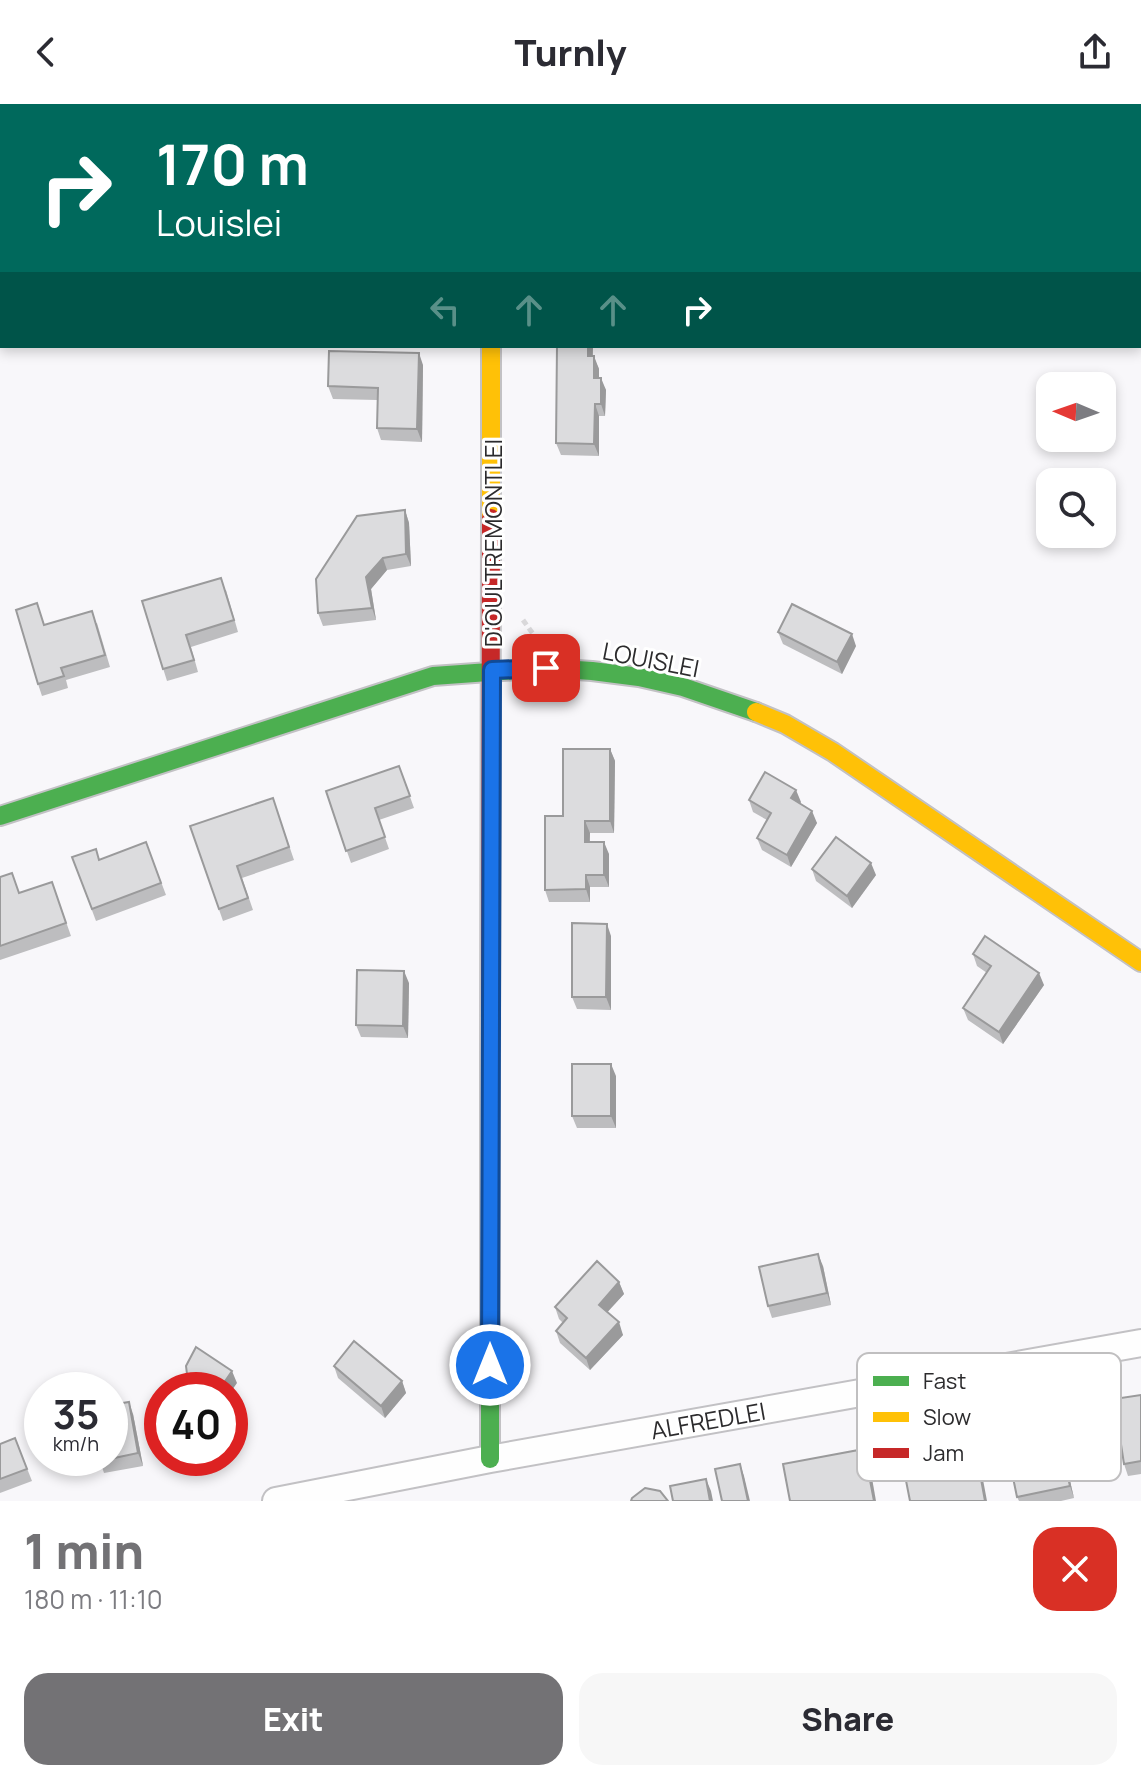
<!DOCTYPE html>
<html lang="en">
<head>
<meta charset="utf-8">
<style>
	:root { --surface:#fff; --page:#f7f7f7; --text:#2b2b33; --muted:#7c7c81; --accent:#737275 }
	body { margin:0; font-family:Manrope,sans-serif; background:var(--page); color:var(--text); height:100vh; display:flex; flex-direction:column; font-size:30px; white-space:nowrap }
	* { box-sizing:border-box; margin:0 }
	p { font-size:26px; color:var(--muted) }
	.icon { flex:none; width:44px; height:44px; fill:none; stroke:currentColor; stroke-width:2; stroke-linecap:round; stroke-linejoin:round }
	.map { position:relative; height:1397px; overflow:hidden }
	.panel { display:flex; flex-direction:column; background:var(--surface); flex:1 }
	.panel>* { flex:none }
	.hud { position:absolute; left:0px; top:0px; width:1142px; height:244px; box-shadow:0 4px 12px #0003; background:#00695c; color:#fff; overflow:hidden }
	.needle { width:52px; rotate:272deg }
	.controls { position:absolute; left:1036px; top:268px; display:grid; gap:16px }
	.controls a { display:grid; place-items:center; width:80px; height:80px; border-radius:16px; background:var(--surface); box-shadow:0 4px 12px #0003; font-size:40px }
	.speed { position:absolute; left:24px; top:1268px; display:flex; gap:16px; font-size:40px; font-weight:700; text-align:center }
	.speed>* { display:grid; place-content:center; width:104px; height:104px; border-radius:50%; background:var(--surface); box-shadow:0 4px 12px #0003; line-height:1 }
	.speed small { font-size:20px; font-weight:400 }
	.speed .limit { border:12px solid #d22; background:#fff; color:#111 }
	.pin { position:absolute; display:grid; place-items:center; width:68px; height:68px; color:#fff; margin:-34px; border-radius:16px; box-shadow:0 4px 12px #0006 }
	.me { position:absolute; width:88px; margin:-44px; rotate:0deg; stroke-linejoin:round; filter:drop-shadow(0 0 6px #0008) }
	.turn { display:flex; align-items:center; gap:28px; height:168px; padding:0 24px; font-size:36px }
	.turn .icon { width:104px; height:104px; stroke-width:2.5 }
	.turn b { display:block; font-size:56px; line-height:68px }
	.lanes { display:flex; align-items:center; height:76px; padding:0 24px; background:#0003; justify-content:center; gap:40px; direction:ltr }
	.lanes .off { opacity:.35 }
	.round { display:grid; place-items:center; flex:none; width:84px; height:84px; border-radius:24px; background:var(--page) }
	.headline { display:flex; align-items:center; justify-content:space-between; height:136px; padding:0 24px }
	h1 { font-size:48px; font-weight:800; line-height:60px; color:var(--accent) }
	.primary-button { display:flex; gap:16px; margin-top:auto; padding:16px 24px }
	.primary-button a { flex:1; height:92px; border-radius:24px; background:var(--accent); color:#fff; font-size:32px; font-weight:800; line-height:92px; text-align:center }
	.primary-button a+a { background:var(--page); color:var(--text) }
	header { display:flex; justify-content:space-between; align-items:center; height:104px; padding:0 24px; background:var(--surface); font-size:36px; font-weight:800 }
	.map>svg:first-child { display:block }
</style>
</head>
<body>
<header><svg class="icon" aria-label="back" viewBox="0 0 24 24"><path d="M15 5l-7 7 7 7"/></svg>Turnly<svg class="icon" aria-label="share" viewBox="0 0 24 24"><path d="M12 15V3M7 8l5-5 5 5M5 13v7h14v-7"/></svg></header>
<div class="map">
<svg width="1141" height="1397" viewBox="0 0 1141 1397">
	<rect width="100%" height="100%" fill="#f8f7fa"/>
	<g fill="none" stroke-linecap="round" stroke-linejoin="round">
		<defs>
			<g id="street">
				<path d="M7,2v-2"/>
				<path d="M493,2v-2"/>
				<path d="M1140,51h1"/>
				<path d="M0,53h2"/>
				<path d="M276,1397l214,-42 651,-116"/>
			</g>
			<g id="fast">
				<path d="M0,712l433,-140 113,-8 46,3 47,6 44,10 73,25"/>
				<path d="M490,1355v-385"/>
			</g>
			<g id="slow">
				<path d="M491,414v-172"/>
				<path d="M756,608l29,12 48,28 308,210"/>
			</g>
			<path id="jam" d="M490,970l1,-556"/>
		</defs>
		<use href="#street" stroke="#c2c1c4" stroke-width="30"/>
		<use href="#fast" stroke="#c2c1c4" stroke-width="22"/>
		<use href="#slow" stroke="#c2c1c4" stroke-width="22"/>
		<use href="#jam" stroke="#c2c1c4" stroke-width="22"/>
		<path stroke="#d9d8da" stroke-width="5" stroke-dasharray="6 4" stroke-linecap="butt" d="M523,516l13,18"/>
		<use href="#street" stroke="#fefefe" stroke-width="26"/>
		<use href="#fast" stroke="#4caf50" stroke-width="18"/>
		<use href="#slow" stroke="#ffc107" stroke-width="18"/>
		<use href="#jam" stroke="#c62828" stroke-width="18"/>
	</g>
	<g fill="#bdbdbf">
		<path d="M557,242h36v10l6,13v9l7,12 -1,26h-6v40l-38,-1 -5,-12z"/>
		<path d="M423,261l-1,77 -41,-2 -4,-12v-28l-44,-1 -5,-13z"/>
		<path d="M405,406l4,13 2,43 -24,4 -16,19 5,31 -53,6 -5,-13z"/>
		<path d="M226,486l12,42 -47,15 7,25 -31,9 -25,-80z"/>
		<path d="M97,519l13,44 -44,13 2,8 -26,8 -4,-12 7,-59z"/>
		<path d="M778,528l78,14 -14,28 -59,-30z"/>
		<path d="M610,645l5,12 -1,72h-24v9l19,12v33h-19v15h-41l-4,-12 18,-74z"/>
		<path d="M399,662l15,42 -35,12 10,29 -38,14 -25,-72z"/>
		<path d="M273,694l21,62 -52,18 11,32 -30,11 -33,-95z"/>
		<path d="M749,696l52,2 -1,1 17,20 -26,44 -29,-17 -5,-12 10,-18 -14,-8z"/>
		<path d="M146,738l20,53 -70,26 -24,-64 27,3z"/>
		<path d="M812,765l64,6 -24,33 -36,-27z"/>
		<path d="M0,773l19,16 33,-11 19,54 -71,24z"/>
		<path d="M611,832v74l-34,-1 -5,-12z"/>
		<path d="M973,850l71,31 -41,59 -35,-24 -5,-12 24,-35 -10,-7z"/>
		<path d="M409,879l-1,55 -47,-1 -5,-12z"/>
		<path d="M616,972v52h-39l-5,-12z"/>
		<path d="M823,1162l8,39 -59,13 -4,-12z"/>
		<path d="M619,1178l5,12 -17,18 16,23 -33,35 -30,-27 -4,-12 7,-8 -4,-4 -4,-12z"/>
		<path d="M334,1262l68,15 4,12 -21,25 -47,-40z"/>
		<path d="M1141,1291v79l-13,2 -4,-12z"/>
		<path d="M1081,1303l4,13 11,55 -26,6 4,17 -13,3h-42l-2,-4z"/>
		<path d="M133,1310l10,52 -39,7 -5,-15z"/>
		<path d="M15,1334l17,43 -32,12v-49z"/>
	</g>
	<g fill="#9a9a9b">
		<path d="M588,242h5l-1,22 -4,-12z"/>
		<path d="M419,249l4,12 -1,77 -5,-13z"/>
		<path d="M594,252l5,13v21l-5,-12z"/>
		<path d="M601,274l5,12 -1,26 -4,-12z"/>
		<path d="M595,300l4,12v40l-5,-12z"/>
		<path d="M405,406l4,13 2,43 -5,-12z"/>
		<path d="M383,454l4,12 -16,19 5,31 -4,-12 -6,-31z"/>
		<path d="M852,530l4,12 -14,28 -5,-12z"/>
		<path d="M610,645l5,12 -1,72 -4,-12z"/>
		<path d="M796,686l5,12 -5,9 -5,-13z"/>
		<path d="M812,707l5,12 -26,44 -4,-12z"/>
		<path d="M585,717l5,12 -1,21 -4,-12z"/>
		<path d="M604,738l5,12v33l-5,-12z"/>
		<path d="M871,759l5,12 -24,33 -5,-12z"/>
		<path d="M586,771l4,12v15l-4,-13z"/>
		<path d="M607,820l4,12v74l-5,-13z"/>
		<path d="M404,867l5,12 -1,55 -5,-12z"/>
		<path d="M1039,869l5,12 -41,59 -4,-12z"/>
		<path d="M611,960l5,12v52l-5,-12z"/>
		<path d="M818,1150l5,12 8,39 -4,-12z"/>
		<path d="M619,1178l5,12 -21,23 -4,-12z"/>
		<path d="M619,1218l4,13 -33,35 -4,-12z"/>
		<path d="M232,1267l5,12 -7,10v-3h-11z"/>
		<path d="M402,1277l4,12 -21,25 -4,-12z"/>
		<path d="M129,1298l4,12 10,52 -5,-13z"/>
		<path d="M1081,1303l4,13 11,55 -4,-12z"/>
		<path d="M974,1336l4,13 9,48h-2z"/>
		<path d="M864,1345l5,12 7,40h-2z"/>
		<path d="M740,1360l4,12 6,25h-2z"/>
		<path d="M1066,1365l4,12 4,17 -4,-12z"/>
		<path d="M706,1375l5,12 2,10h-3z"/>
	</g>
	<g fill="#dcdcde" stroke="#9a9a9b" stroke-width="2">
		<path d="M557,242h31v10h6v22h7v26h-6l-1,40 -38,-1z"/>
		<path d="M329,247l90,2 -2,76 -40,-1 1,-40 -50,-2z"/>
		<path d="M405,406l1,44 -23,4 -17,19 6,31 -54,5 -2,-34 41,-63z"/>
		<path d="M221,474l13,42 -48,15 8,25 -31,9 -21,-68z"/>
		<path d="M37,499l7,22 48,-14 13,44 -44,13 3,8 -26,8 -22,-74z"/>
		<path d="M792,500l60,30 -15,28 -59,-30z"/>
		<path d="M563,645h47v72h-25v21h19v33h-18v14l-41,1v-74h18z"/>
		<path d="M399,662l11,30 -35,12 10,29 -39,14 -20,-60z"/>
		<path d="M765,668l31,18 -5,8 21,13 -25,44 -30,-17 14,-25 -22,-13z"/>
		<path d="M273,694l16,49 -52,19 11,32 -29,11 -29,-83z"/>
		<path d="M836,733l35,26 -24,33 -35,-27z"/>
		<path d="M146,738l15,41 -69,26 -20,-52 24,-8 3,11z"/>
		<path d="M12,769l7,20 33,-11 14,41 -66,23v-69z"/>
		<path d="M572,819l35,1 -1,73h-34z"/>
		<path d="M985,832l54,37 -40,59 -36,-24 28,-42 -18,-12z"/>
		<path d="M357,866l47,1 -1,55 -47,-1z"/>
		<rect x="572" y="960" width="39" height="52"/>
		<path d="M818,1150l9,39 -59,13 -9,-39z"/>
		<path d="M597,1157l22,21 -20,23 20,17 -33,36 -30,-27 11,-13 -12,-11z"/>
		<path d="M354,1237l48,40 -21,25 -47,-40z"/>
		<path d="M196,1243l36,24 -13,19h-30l-3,-24z"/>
		<path d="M1141,1291v66l-17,3 -10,-65z"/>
		<path d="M129,1298l9,51 -38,8 -1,-3h11v-53z"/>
		<path d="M1081,1303l11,56 -26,6 4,17 -53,11 -15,-73z"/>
		<path d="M15,1334l12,31 -27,10v-35z"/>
		<path d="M931,1334l2,10 41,-8 11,61h-75l-11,-56z"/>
		<path d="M864,1345l10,52h-84l-7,-37z"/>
		<path d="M740,1360l8,37h-26l-7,-32z"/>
		<path d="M706,1375l4,22h-37l-3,-15z"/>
		<path d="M645,1384l15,3 8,10h-37l1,-3z"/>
	</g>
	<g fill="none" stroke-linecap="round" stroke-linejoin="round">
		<defs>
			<path id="route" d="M490,1261l2,-695 54,-2"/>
		</defs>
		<use href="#route" stroke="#114b97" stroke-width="20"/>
		<use href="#route" stroke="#1a73e8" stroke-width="14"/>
	</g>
	<g text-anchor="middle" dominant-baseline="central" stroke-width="6" stroke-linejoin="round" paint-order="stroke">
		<g font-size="24" fill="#2c2b2d" stroke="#fff">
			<text transform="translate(492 439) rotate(-90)">D'OULTREMONTLEI</text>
			<text transform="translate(651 555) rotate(11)">LOUISLEI</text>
			<text transform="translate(708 1316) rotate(-10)">ALFREDLEI</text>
		</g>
	</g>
	<rect x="857" y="1249" width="264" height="128" rx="12" fill="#fff" stroke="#c0bfc0" stroke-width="2"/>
	<rect x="873" y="1272" width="36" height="10" fill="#4caf50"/>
	<rect x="873" y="1308" width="36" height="10" fill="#ffc107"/>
	<rect x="873" y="1344" width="36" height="10" fill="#c62828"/>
	<g font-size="22" fill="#2c2b2d">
		<text x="923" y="1285">Fast</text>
		<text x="923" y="1321">Slow</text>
		<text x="923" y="1357">Jam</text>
	</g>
</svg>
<div class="controls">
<a><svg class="needle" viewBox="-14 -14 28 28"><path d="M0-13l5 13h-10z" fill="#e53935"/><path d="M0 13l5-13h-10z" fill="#7c7c81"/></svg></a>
<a><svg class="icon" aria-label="search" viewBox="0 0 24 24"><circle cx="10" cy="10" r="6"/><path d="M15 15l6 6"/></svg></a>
</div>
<div class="speed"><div>35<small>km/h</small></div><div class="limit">40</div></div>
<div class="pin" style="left:546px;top:564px;background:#d93025"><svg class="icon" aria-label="arrive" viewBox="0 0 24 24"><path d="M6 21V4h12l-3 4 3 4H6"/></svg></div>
<svg class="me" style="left:490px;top:1261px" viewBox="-20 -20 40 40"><circle r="17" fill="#1a73e8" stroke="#fff" stroke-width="3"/><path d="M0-11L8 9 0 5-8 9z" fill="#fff"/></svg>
<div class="hud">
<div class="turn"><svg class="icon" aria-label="right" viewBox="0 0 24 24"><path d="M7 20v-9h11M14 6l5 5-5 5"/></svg><div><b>170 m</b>Louislei</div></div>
<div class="lanes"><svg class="icon off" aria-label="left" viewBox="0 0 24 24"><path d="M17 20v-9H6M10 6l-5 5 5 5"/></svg><svg class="icon off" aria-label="ahead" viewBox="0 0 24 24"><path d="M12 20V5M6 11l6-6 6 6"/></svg><svg class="icon off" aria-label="ahead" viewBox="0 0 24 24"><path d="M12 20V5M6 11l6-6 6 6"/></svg><svg class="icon" aria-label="right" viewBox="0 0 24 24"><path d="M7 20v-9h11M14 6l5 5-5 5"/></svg></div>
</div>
</div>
<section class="panel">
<div class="headline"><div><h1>1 min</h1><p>180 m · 11:10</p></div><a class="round" style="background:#d93025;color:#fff"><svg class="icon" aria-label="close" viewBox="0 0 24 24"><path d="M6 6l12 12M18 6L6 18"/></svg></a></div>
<div class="primary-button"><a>Exit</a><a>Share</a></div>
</section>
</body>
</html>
